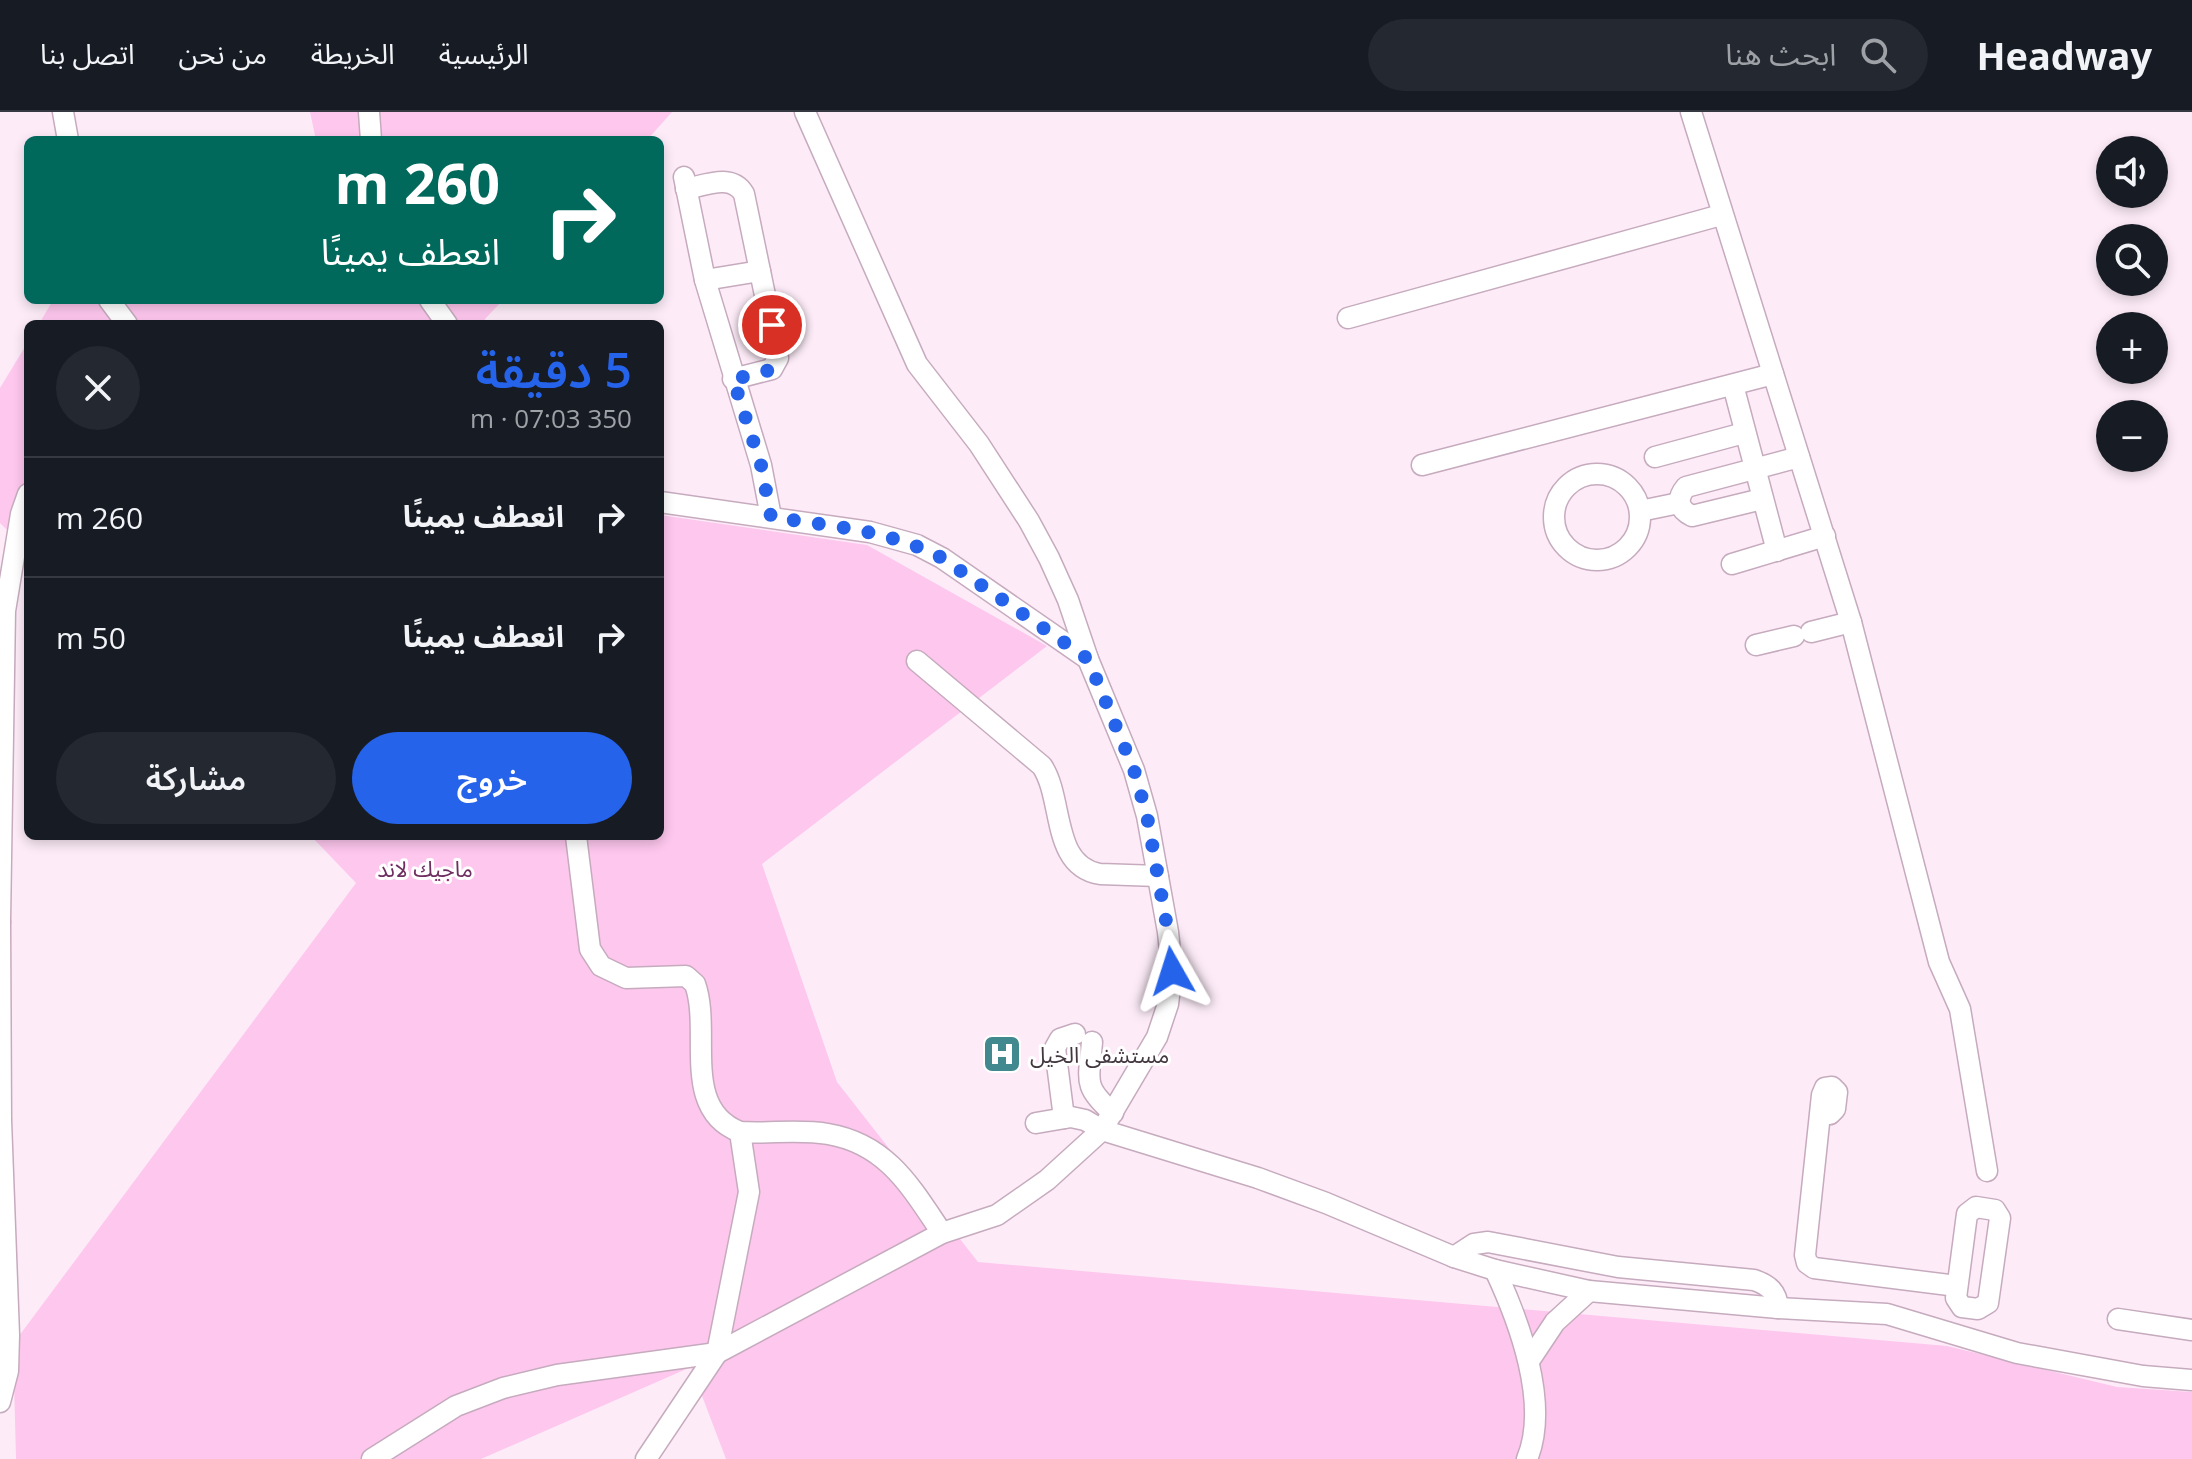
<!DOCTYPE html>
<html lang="ar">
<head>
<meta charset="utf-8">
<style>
	:root { --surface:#171b24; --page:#242831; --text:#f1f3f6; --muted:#9ea1a6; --line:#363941; --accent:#2563eb }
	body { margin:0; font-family:"Open Sans","Noto Sans Arabic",sans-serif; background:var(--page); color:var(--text); direction:rtl; height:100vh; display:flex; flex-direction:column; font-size:30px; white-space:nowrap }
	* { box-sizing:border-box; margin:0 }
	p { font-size:26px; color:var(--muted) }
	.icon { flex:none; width:44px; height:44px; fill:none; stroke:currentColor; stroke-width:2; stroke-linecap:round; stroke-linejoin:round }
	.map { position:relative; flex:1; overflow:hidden; direction:ltr }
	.drawer { position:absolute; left:24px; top:208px; width:640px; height:520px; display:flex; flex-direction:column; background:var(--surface); border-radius:12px; box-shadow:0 4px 12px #0003; direction:rtl }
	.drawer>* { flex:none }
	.guide { position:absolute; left:24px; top:24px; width:640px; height:168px; border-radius:12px; box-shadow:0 4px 12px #0003; direction:rtl; background:#00695c; color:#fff; overflow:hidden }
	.controls { position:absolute; left:2096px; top:24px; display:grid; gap:16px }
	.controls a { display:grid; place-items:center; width:72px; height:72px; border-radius:50%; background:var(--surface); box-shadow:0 4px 12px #0003; font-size:40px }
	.pin { position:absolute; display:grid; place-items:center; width:68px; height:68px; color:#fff; margin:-34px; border:4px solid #fff; border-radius:50%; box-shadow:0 2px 8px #0007 }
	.me { position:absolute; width:88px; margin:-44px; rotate:354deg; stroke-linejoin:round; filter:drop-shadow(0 0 6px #0008) }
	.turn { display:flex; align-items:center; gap:28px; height:168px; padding:0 32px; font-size:36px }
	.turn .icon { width:104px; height:104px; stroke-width:2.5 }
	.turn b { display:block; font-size:56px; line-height:68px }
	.round { display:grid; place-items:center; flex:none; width:84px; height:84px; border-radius:42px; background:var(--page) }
	.headline { display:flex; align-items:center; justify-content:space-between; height:136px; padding:0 32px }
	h1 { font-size:48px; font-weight:600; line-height:60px; color:var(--accent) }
	.action { display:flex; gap:16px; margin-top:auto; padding:16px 32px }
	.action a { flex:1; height:92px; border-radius:48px; background:var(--accent); color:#fff; font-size:32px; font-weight:600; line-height:92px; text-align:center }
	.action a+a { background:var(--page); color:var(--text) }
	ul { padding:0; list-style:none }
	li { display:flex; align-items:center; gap:24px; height:120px; padding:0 32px; border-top:2px solid var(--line) }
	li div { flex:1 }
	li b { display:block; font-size:30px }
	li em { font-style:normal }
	header { display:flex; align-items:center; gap:48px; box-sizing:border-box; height:112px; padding:0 40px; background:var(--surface); border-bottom:2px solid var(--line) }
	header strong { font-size:38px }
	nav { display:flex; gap:44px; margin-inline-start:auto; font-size:28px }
	.search { width:560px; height:72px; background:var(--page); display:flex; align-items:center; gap:20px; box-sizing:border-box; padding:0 28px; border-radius:44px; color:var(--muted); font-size:30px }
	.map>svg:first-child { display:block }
</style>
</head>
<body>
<header>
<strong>Headway</strong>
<div class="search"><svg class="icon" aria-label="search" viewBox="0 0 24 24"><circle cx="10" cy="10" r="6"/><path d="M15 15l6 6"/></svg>ابحث هنا</div>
<nav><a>الرئيسية</a><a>الخريطة</a><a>من نحن</a><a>اتصل بنا</a></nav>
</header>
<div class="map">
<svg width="2192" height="1347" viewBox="0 0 2192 1347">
	<rect width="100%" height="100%" fill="#fdecf8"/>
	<g fill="#fec7ee">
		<path d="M310,0h362l-25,28h-331z"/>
		<path d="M53,188h450l-18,19v5h-446z"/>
		<path d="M28,230v209l-28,-28v-135z"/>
		<path d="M660,403l207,30 180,101 -285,218 75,218 141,180 969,84 170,41 75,5v67h-1466l-35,-92 -210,92h-465l-3,-115 343,-461 -45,-47h349z"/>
	</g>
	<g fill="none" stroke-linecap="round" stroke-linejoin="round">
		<defs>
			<g id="minor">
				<path d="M63,0l5,28"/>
				<path d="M369,0l2,28"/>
				<path d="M1691,0l160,510 88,340 21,47 27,162"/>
				<path d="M684,65l21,103 56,185 10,52"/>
				<path d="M686,77c20,-4 46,-16 58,5l34,164 -6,11 -39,10"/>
				<path d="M705,168l55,-9"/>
				<path d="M109,188l18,24"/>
				<path d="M430,188l17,24"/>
				<path d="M1348,206l373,-103"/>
				<path d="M1733,273l44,166"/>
				<path d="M1655,345l89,-24"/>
				<path d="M1422,353l351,-91"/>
				<circle cx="1597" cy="405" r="43"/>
				<path d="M1762,387l-70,17c-14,-7 -16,-17 -6,-29l113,-30"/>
				<path d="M660,390l210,30 47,13 25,13 146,101"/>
				<path d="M1640,399l39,-8"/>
				<path d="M1732,452l93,-28"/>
				<path d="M1811,520l40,-10"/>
				<path d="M1756,533l38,-9"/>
				<path d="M917,549l125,105c22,33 9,100 58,108l58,2"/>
				<path d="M576,724l14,113 11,17 25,12 60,-2 9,8c17,47 -15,125 45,148 29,2 59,-3 88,2 59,10 83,53 114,99"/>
				<path d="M0,809l5,-310 16,-97 7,-20"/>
				<path d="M0,811l1,197 8,215 -1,36 -8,31"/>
				<path d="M1092,930c-3,38 -10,44 21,71"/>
				<path d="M1820,1002h10l5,-5 2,-17 -5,-5 -7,1 -3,7 -17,160 2,8 7,5 143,18"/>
				<path d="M1064,1006l-9,-70 5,-9 15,-5"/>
				<path d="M1036,1011l35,-6 14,3 17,10 156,48 68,25 128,54 41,13 94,21 189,17 109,6 130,39 126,23 49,4"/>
				<path d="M1976,1095l19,3 5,8 -12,85 -10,6 -16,-2 -6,-9 11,-84z"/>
				<path d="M1454,1145l20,-13 14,-2 130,25 136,13c15,5 23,12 24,28"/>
				<path d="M1495,1158c24,51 55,134 32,189"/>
				<path d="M2118,1207l74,11"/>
				<path d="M1529,1249l26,-39 34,-31"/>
				<path d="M372,1347l84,-53 47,-18 54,-13 160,-22 225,-120 55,-18 50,-35 55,-50 55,-93 11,-33 4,-33 -4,-39 -21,-116 -13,-46 -46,-111 -20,-59 -19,-42 -20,-37 -50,-77 -62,-80 -112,-252"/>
				<path d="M646,1347l71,-106 32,-161 -9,-60"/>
			</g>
		</defs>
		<use href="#minor" stroke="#c6abbe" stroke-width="23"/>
		<use href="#minor" stroke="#fff" stroke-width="20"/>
	</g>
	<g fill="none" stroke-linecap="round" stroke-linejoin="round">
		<path stroke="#2563eb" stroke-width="14" stroke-dasharray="0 25.2" d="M772,213c10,48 8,44 -39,54l28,86 10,52c59,9 118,13 171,41l146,101 46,111 13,46 21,116 4,39"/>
	</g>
	<defs>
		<symbol id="hospital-square" viewBox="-11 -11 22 22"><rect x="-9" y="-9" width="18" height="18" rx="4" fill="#42898f" stroke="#fff"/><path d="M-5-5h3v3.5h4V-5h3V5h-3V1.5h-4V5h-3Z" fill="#fff"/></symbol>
	</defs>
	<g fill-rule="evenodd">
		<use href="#hospital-square" x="980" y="920" width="44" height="44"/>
	</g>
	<g text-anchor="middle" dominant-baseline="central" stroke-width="6" stroke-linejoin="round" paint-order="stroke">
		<g font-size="22" fill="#6e2e5f" stroke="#fff">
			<text x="425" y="756">ماجيك لاند</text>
		</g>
		<g font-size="22" fill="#42373f" stroke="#fff" text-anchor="start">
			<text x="1030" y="942">مستشفى الخيل</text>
		</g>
	</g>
</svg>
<div class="controls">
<a><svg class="icon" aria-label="sound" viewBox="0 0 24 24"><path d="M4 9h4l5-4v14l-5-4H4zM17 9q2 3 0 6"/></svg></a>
<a><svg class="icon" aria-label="search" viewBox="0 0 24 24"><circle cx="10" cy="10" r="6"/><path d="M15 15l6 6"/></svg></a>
<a>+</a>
<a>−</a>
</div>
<div class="pin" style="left:772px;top:213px;background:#d93025"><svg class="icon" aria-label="arrive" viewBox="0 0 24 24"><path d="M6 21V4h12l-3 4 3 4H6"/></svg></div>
<svg class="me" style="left:1172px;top:859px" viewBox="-20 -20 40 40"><path d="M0-17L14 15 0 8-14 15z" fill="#2563eb" stroke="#fff" stroke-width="4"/></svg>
<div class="guide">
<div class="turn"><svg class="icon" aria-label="right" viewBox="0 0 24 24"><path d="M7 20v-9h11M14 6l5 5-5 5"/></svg><div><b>260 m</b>انعطف يمينًا</div></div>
</div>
<section class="drawer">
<div class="headline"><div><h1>5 دقيقة</h1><p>350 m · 07:03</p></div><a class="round"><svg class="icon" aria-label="close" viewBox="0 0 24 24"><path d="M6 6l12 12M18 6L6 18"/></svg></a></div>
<ul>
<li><svg class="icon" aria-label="right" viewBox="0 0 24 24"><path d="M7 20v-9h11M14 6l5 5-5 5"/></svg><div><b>انعطف يمينًا</b></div><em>260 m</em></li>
<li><svg class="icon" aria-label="right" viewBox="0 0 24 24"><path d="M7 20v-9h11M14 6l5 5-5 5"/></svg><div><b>انعطف يمينًا</b></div><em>50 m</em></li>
</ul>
<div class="action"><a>خروج</a><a>مشاركة</a></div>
</section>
</div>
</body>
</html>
